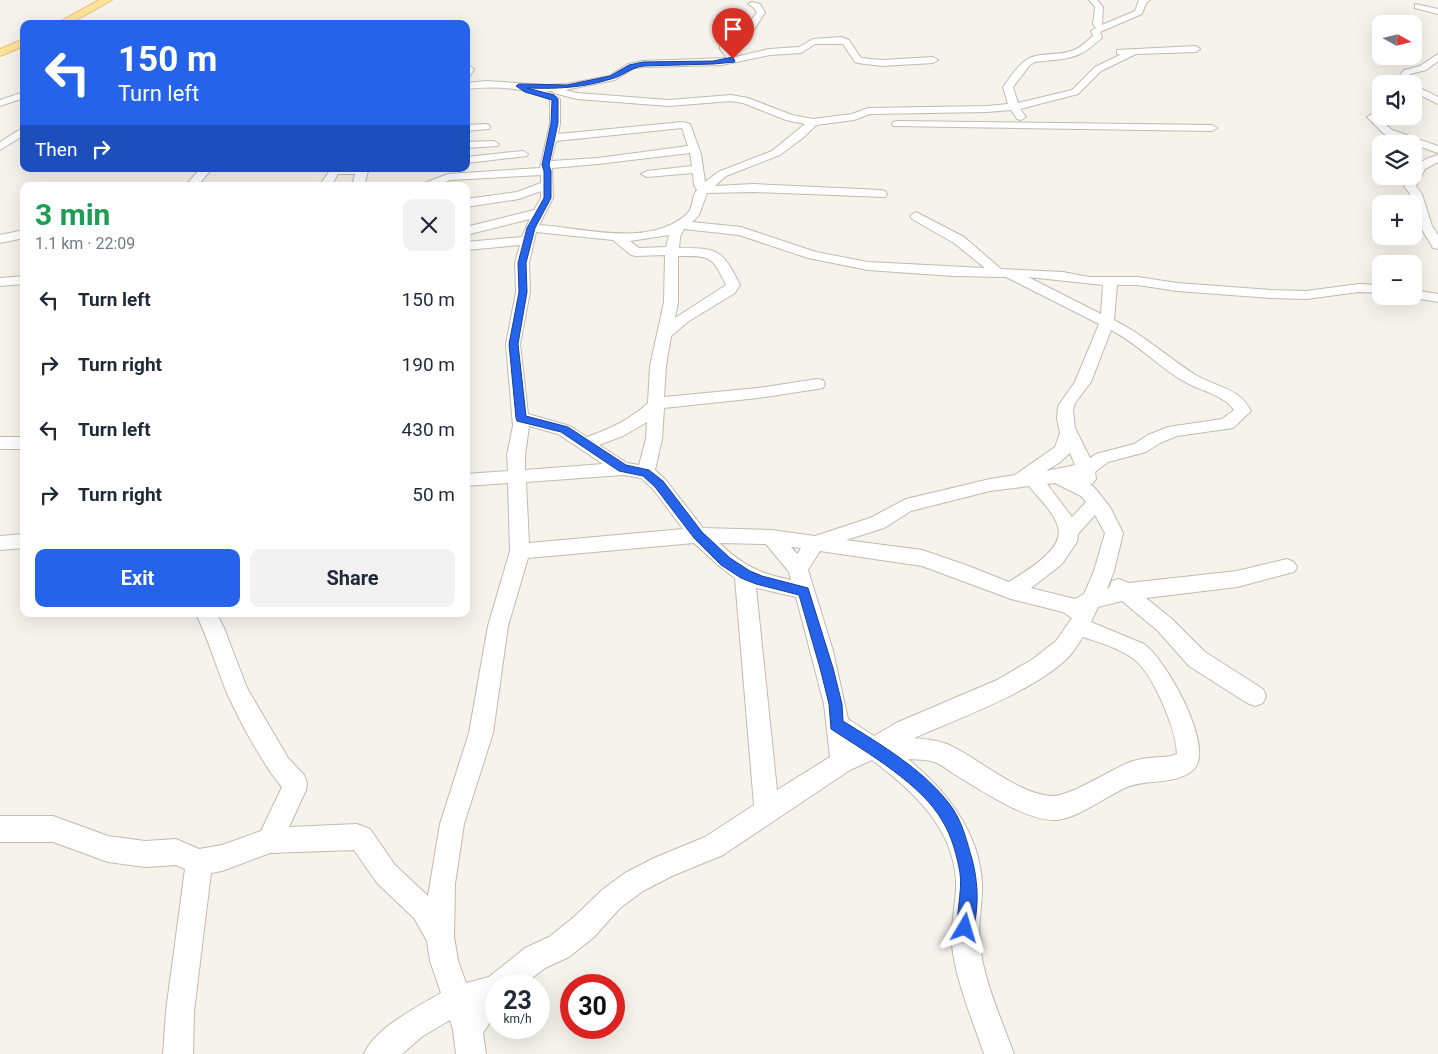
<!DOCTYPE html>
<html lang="en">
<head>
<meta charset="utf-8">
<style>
	:root { --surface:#fff; --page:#f2f2f3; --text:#1f2937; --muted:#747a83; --accent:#2563eb }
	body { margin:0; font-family:Roboto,sans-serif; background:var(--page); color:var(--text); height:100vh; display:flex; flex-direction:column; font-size:19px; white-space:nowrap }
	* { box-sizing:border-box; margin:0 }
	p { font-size:16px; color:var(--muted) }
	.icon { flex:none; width:28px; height:28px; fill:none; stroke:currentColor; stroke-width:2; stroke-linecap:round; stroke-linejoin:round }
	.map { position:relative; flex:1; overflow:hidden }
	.panel { position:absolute; left:20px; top:182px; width:450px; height:435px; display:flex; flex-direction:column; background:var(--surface); border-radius:10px; box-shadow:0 5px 20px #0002 }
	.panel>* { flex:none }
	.top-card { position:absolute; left:20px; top:20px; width:450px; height:152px; border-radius:10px; box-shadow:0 5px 20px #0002; background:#2563eb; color:#fff; overflow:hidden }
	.needle { width:32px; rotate:98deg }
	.buttons { position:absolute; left:1372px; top:15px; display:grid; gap:10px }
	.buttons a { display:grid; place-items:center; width:50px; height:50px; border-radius:10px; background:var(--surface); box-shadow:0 5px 20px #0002; font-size:25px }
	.speed { position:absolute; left:485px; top:974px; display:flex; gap:10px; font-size:25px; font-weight:700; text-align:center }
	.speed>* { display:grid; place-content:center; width:65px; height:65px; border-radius:50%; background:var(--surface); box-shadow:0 5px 20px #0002; line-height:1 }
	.speed small { font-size:12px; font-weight:400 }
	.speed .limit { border:8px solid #d22; background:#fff; color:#111 }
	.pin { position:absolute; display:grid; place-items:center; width:42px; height:42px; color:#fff; margin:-51px -21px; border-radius:50% 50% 50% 0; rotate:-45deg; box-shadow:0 0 5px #0007 }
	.pin .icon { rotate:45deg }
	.me { position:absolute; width:55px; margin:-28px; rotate:7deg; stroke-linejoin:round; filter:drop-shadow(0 0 4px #0008) }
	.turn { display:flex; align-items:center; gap:18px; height:105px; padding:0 15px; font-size:22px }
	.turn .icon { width:65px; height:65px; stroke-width:2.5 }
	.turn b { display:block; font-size:35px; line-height:42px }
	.then { display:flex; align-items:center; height:48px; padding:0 15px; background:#0003; gap:10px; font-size:19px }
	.round { display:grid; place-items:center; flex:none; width:52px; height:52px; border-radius:10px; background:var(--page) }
	.head { display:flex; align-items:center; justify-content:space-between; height:85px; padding:0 15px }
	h1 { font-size:30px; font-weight:700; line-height:38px; color:#1e9e55 }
	.action { display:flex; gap:10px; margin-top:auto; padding:10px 15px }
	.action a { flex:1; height:58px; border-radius:10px; background:var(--accent); color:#fff; font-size:20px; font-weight:700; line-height:58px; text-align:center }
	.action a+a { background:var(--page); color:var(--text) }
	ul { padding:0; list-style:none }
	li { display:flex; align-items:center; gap:15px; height:65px; padding:0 15px }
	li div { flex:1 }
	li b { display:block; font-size:19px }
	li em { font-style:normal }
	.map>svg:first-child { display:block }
</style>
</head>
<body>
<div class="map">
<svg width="1438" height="1054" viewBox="0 0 1438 1054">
	<rect width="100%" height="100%" fill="#f6f3ec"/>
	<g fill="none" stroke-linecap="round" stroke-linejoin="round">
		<defs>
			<g id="minor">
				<path d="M1089,0h8l6,7 -1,18 33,-14 4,-11h11l-4,3 -4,11 -42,18 2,5 -1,2c-7,4 -12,11 -19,14 -13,7 -32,7 -47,9l-5,3 -17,22 5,16 54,-13 23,-23 25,-12 -3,-1v-4l79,-4 4,3 -4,3 -60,2 -35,17 -23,23 -58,15 6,8 -5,3 -4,-1 -6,-9 -24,2 -117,2 -16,6 -38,5 -12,12 -24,18 -54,21 -11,10 38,-2 128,6 4,1 2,3 -2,3 -132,-5 -46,1 -8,22 -7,7 49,5 75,25 52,10 117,6 -31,-25 -42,-24 -2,-3 6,-4 48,25 37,32 62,3 26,5h49l39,6 94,7 35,1 53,-7 22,1v8l-22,-1 -53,7 -35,-1 -94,-7 -39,-6h-21l-3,35c30,15 52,36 80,54 14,9 32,12 45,22 6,4 9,10 12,15l-18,17 -56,8 -17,7 -14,9 -38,10 -13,10 1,7 -3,4 -3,2 3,1 17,21 13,26 -9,38 -7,18 2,-1 3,-7 7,-2 10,4 108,-12 50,-12 7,3 3,5 -3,5 -57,15 -91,11 26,21 33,33 58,37 3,7 -3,7 -8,3 -8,-3 -58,-37 -31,-35 -36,-30 -24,6 -7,15 53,22c21,14 73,105 49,126 -18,16 -47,8 -68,18 -20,9 -51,33 -72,32 -30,-1 -74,-31 -99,-46 -6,-4 -13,-10 -20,-12 -8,-3 -17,-2 -26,-3 38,31 72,74 74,125 1,20 -5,40 -2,61 4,37 21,73 34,109h-30c-12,-36 -28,-72 -32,-109 -2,-22 5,-43 4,-65 -3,-53 -44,-90 -84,-120l-22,10 -127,85 -51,21 -29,15 -23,17 -26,29 -25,20 -24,11 -22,17h-27v28l-13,20 3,21h-30l-3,-24 -3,-10 -27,16 -21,18h-38c11,-26 53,-47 77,-61l-11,-32 -3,-20 -13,-23 -37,-35 -23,-33 -84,3 -48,18 -11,2 -17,138 -1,43h-30l3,-43 19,-142 -9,-4 -31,2 -37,-5 -55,-20h-53v-26h53l55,20 37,5 31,-2 23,10 23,-4 39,-14 21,-44c-19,-22 -43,-67 -55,-94 -11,-26 -18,-53 -31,-79h21l7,14 23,60 41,70 16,17 3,8 -1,7 -17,37 68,-3 13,5 25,36 33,31 12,-72 29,-91 19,-107 22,-75 -2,-68 -42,3v-12l42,-3 -1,-16 6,-29 -7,-82 10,-52 -1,-29 5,-18 -54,5v-8l56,-5 8,-18 -64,16v-8l68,-17 7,-12v-7l-22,8 -53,8v-8l51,-7 24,-9v-8l-91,5 -14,6h-16l2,-2 26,-10 92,-6 10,-45v-23l-2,-2c-26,-11 -54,-12 -82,-9v-6l21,-2 59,4 21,-1 42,-8 19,-12 15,-3 84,-3 -7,-9v-4c5,-4 12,-3 18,-7 8,-7 11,-17 19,-25l-3,-5 -6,-4 4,-2 8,2 5,9c-13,17 -13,29 -37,34l7,10 34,-8 30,-2 14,-8 28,-2 8,3 12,18 21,2 51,-3 5,3 -5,3 -51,3 -24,-3 -3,-1 -12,-18h-28l-14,9 -31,2 -48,10 -79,2 -9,1 -19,12 -50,10 12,3 92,7 62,-5 17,3 44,17 21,4 39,-5 16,-6 119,-2 21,-2 -5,-17c6,-8 14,-21 23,-27 12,-8 31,-4 45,-9 9,-2 15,-10 22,-15l-2,-5 5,-3 -3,-4 2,-17zM546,91h6l2,2 23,6 92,7 62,-5 12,2 43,17 19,4 -33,27 -54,21 -13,10 -4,-28 -11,-30 -7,-2 -125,12 2,-11v-24zM682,128l6,18 -90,12 -47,3 5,-20zM690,153l2,13 -45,5 -6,3 6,3 46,-4 1,12 3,5c-6,7 -3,17 -10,24 -39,34 -101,14 -148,11l14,-27 -1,-30 46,-4zM684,229l55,6 69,23 60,12 85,6 53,1 93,47 -24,58 -17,24 -1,13 3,14 -5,14 -40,28 -25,4 -84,20 -36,19 -55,18 -44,-6 -68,-2 -38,-49 -10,-9 7,-31 2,-31 94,-10 59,-9 6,-1 2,-4 -2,-4 -6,-1 -59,9 -94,9 2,-31 5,-30 18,-15 46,-28 5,-8c-18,-36 -22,-37 -61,-37l1,-11zM536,232l77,8 18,15 5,1 29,-1 -1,47 -14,64 -2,37c-18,17 -39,26 -61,34l-17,-11 -42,-12 -8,-70 10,-52 -1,-29zM669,235l-3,12 -27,1 -9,-7zM678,256c32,0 34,-1 48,29l-51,33 3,-16zM1028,277l75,8 -2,29zM1111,330c28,14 49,39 76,53 15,8 38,13 47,27l-12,9 -54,8 -20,8 -14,9 -38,10 -6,4 -15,-30 -2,-18 2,-7 16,-21zM647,422l-1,17 -7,26 -12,-2 -28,-18 24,-9zM529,426l29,8 45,30 -78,6v-15zM1070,453l5,12 -29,6 14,-9zM623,475l18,3 12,11 30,40 -154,14 -3,-61zM1055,483l26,13 5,6 -14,15 -25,-33zM1029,486c10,13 25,26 29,41 7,23 -33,44 -49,55l-43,-17 -44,-15 -76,-10 38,-12 27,-17 79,-20zM1095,515l10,18 -11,38 -10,23 -9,5 -44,-11 31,-24 15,-22 1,-8zM694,543l25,23 16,12 19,227 -49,32 -51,21 -29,15 -23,17 -28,27 -25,20 -24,11 -36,29 -23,6 -8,-22 -4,-24 1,-53 9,-60 29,-91 15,-107 20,-68zM719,543l47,1 23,28 2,8c-33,-7 -47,-14 -72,-37zM791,547l10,1 -4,6zM820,551l102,15 89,33 52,13 9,6 -16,23 -23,18 -36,21 -101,43 -22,13 -26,-17 -15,-68 -25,-81zM756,588l40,9 28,107 6,53 -53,33zM1083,637c17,6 37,11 52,23 19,16 41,69 42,94l-6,2c-14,2 -28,1 -41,6 -20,8 -59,34 -77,34 -35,-1 -74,-38 -106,-52 -11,-4 -22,-5 -33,-6 43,-19 129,-50 158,-85 4,-5 7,-11 11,-16z"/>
				<path d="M1415,4l23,5v5l-23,-6z"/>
				<path d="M1438,54v7l-12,9 -16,4 -2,4 5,6h-10l-5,-6 6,-8 16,-4z"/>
				<path d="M466,64l8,5 -5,8 -3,1z"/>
				<path d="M1414,85l24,12v7l-24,-12z"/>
				<path d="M24,92v6l-24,8v-6z"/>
				<path d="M1381,108v7l-3,2 14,13 46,16v7l-54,-19 -17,-17z"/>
				<path d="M897,121l315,4 5,3 -5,3 -319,-5 -1,-2 1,-2z"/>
				<path d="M485,124l4,1 1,2 -1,2 -23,2v-6z"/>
				<path d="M24,127v8l-24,15v-8z"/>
				<path d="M494,141l5,3 -1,2 -32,2v-6z"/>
				<path d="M523,151l5,3 -1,2 -61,7v-6z"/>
				<path d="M1438,155v7l-13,7 -9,17 6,8 10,32 6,9v14l-5,-1 -13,-22 -10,-32 -6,-8 6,-10h4c0,-13 13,-18 24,-21z"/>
				<path d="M200,169h12l-15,17h-12z"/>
				<path d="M331,169h35l2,2 -4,15h-12l3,-12h-17l-7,12h-12z"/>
				<path d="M24,230v8l-24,5v-8z"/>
				<path d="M24,276v8l-24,2v-8z"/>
				<path d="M1414,290l24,4v8l-29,-5 5,-1z"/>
				<rect x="0" y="437" width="24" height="12"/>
				<path d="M24,534v14l-24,2v-14z"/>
			</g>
			<g id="major">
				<path d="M99,0h13l-43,24h-13z"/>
				<path d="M24,39v7l-24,10v-7z"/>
			</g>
		</defs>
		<use href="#minor" stroke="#c2bbae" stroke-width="2"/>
		<use href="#major" stroke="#e6c16a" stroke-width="2"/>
		<use href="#minor" fill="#fff" fill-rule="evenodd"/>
		<use href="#major" fill="#ffe39c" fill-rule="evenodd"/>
	</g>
	<path fill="#2563eb" stroke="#184099" d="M733,57l2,5 -22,2 -70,2c-13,2 -20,10 -32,13 -30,9 -53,10 -84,9l27,7 4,4v24l-9,42 2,6v27l-16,30 -9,35 1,29 -9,52 8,72 42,11 58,38 23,5 14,11 39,51 28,26 20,13 12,5 46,12 25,80 9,36 1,17c37,23 85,51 110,88 10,15 14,33 19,50 6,22 8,52 -1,75l-6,2 -6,-2c-5,-14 4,-43 1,-61 -3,-17 -8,-36 -17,-51 -20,-37 -77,-70 -112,-93l-2,-25 -9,-36 -21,-73 -43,-11 -15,-6 -20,-13 -27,-27 -39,-51 -12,-11 -24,-5 -58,-39 -44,-11 -1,-3 -7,-74 10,-52 -1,-29 9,-35 17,-30v-27l-2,-6 9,-42 1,-23 -27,-8 -9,-6 3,-2 48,1 43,-9 19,-11 14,-3 70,-1z"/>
</svg>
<div class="buttons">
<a><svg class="needle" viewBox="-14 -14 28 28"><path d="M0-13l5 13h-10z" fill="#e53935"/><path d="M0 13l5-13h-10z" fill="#747a83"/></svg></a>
<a><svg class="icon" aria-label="sound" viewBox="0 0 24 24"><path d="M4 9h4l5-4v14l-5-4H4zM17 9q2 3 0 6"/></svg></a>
<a><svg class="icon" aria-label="layers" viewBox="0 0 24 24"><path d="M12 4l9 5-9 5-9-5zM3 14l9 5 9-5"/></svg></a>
<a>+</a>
<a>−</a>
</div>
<div class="speed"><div>23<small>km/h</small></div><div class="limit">30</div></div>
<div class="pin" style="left:733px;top:59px;background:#d93025"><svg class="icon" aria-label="arrive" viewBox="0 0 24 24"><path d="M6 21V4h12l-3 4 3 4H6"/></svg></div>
<svg class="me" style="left:965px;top:928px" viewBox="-20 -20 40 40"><path d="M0-17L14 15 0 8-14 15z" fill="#2563eb" stroke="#fff" stroke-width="4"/></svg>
<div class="top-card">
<div class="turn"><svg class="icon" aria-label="left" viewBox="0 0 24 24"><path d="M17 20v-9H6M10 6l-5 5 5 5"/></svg><div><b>150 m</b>Turn left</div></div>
<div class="then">Then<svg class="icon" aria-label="right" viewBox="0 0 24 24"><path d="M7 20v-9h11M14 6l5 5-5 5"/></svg></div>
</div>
<section class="panel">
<div class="head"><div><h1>3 min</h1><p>1.1 km · 22:09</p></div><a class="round"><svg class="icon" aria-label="close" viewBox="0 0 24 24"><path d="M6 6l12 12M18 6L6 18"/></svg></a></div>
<ul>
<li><svg class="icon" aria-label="left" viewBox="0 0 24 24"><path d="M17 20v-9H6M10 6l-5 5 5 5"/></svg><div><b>Turn left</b></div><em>150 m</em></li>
<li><svg class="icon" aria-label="right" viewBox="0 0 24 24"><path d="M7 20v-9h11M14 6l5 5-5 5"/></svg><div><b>Turn right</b></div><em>190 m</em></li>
<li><svg class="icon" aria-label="left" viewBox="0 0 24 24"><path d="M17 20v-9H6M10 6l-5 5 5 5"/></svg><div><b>Turn left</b></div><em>430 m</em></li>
<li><svg class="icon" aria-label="right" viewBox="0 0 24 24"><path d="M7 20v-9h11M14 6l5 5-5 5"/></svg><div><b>Turn right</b></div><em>50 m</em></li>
</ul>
<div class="action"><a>Exit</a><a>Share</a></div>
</section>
</div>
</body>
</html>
